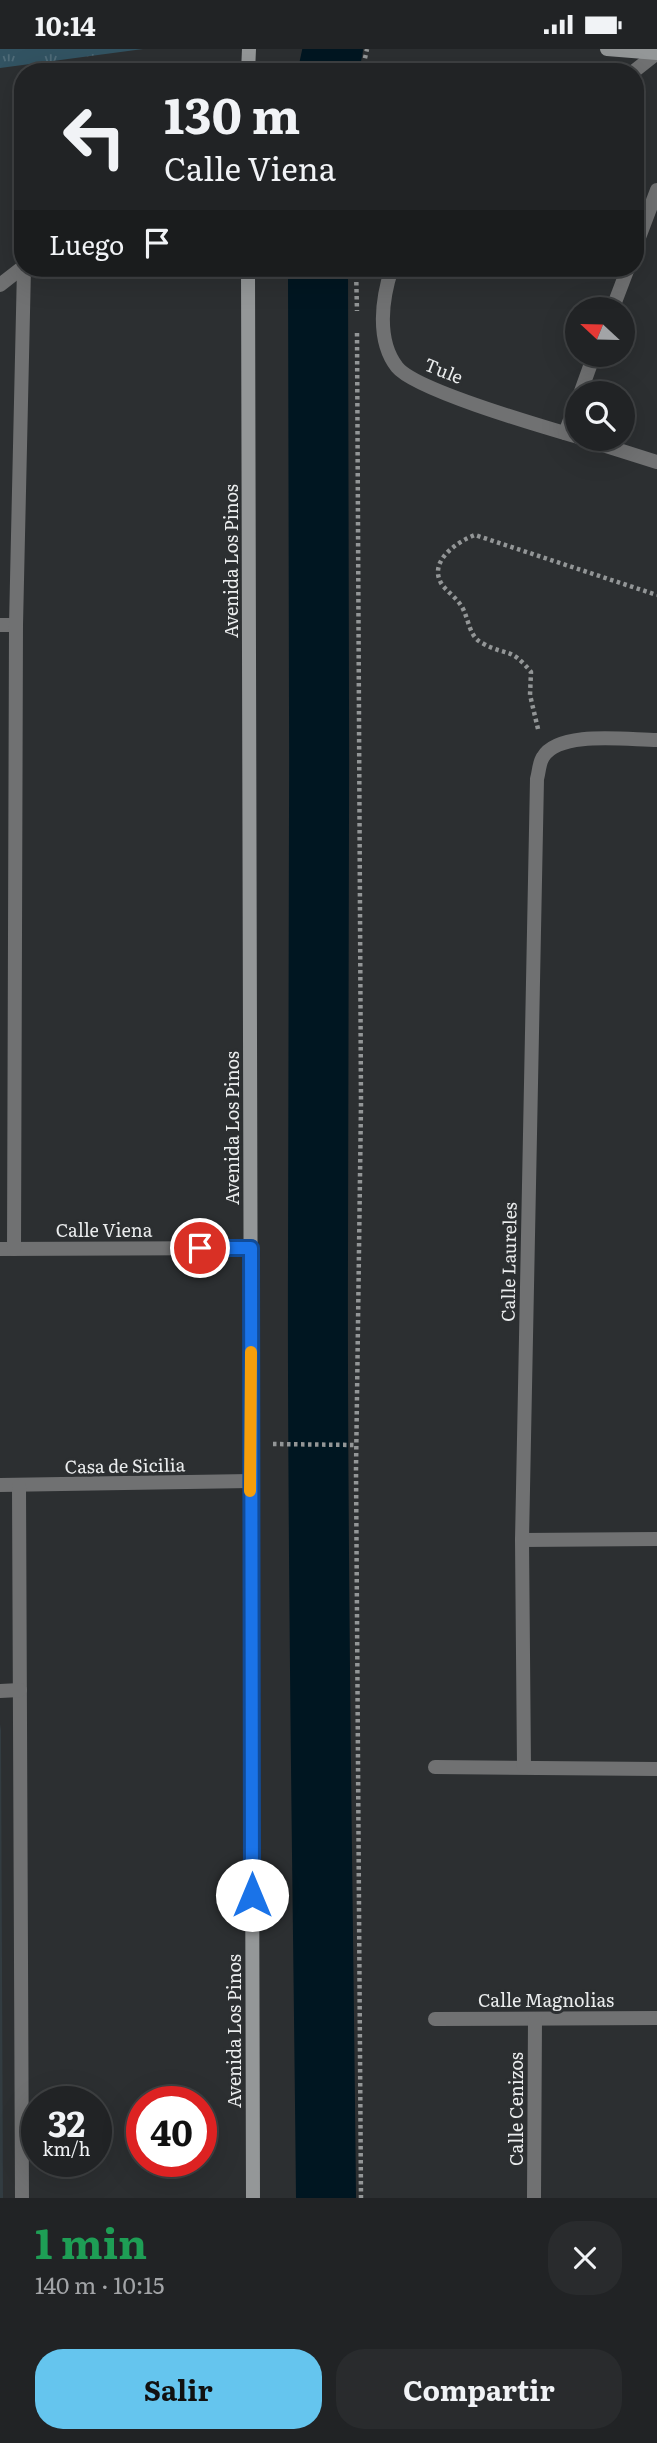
<!DOCTYPE html>
<html lang="es">
<head>
<meta charset="utf-8">
<style>
	:root { --surface:#212325; --page:#292b2d; --text:#f1f3f6; --muted:#a2a4a7; --line:#3e4042; --accent:#65c5ee }
	body { margin:0; font-family:Literata,serif; background:var(--page); color:var(--text); height:100vh; display:flex; flex-direction:column; font-size:26px; white-space:nowrap }
	* { box-sizing:border-box; margin:0 }
	p { font-size:23px; color:var(--muted) }
	.icon { flex:none; width:38px; height:38px; fill:none; stroke:currentColor; stroke-width:2; stroke-linecap:round; stroke-linejoin:round }
	.map { position:relative; height:2149px; overflow:hidden }
	.sheet { display:flex; flex-direction:column; background:var(--surface); flex:1 }
	.sheet>* { flex:none }
	.top-card { position:absolute; left:14px; top:14px; width:630px; height:214px; border-radius:28px; box-shadow:0 7px 28px #0002,0 0 0 2px var(--line); background:#212325; color:var(--text); overflow:hidden }
	.needle { width:46px; rotate:292deg }
	.fabs { position:absolute; left:565px; top:248px; display:grid; gap:14px }
	.fabs a { display:grid; place-items:center; width:70px; height:70px; border-radius:50%; background:var(--surface); box-shadow:0 7px 28px #0002,0 0 0 2px var(--line); font-size:35px }
	.speed { position:absolute; left:21px; top:2037px; display:flex; gap:14px; font-size:35px; font-weight:700; text-align:center }
	.speed>* { display:grid; place-content:center; width:91px; height:91px; border-radius:50%; background:var(--surface); box-shadow:0 7px 28px #0002,0 0 0 2px var(--line); line-height:1 }
	.speed small { font-size:18px; font-weight:400 }
	.speed .limit { border:10px solid #d22; background:#fff; color:#111 }
	.pin { position:absolute; display:grid; place-items:center; width:60px; height:60px; color:#fff; margin:-30px; border:4px solid #fff; border-radius:50%; box-shadow:0 2px 7px #0007 }
	.me { position:absolute; width:77px; margin:-38px; rotate:0deg; stroke-linejoin:round; filter:drop-shadow(0 0 5px #0008) }
	.turn { display:flex; align-items:center; gap:24px; height:147px; padding:0 35px; font-size:32px }
	.turn .icon { width:91px; height:91px; stroke-width:2.5 }
	.turn b { display:block; font-size:49px; line-height:60px }
	.then { display:flex; align-items:center; height:66px; padding:0 35px; background:#0003; gap:14px; font-size:26px }
	.round { display:grid; place-items:center; flex:none; width:74px; height:74px; border-radius:28px; background:var(--page) }
	.overview { display:flex; align-items:center; justify-content:space-between; height:119px; padding:0 35px }
	h1 { font-size:42px; font-weight:700; line-height:52px; color:#1e9e55 }
	.button { display:flex; gap:14px; margin-top:auto; padding:14px 35px }
	.button a { flex:1; height:80px; border-radius:28px; background:var(--accent); color:#111; font-size:28px; font-weight:700; line-height:80px; text-align:center }
	.button a+a { background:var(--page); color:var(--text) }
	.status { display:flex; justify-content:space-between; align-items:center; height:49px; padding:0 35px; background:var(--surface); direction:ltr }
	.status svg { height:19px; fill:currentColor }
	.map>svg:first-child { display:block }
</style>
</head>
<body>
<div class="status"><b>10:14</b><svg viewBox="0 0 49 12"><path d="M0 12V9h3v3zM5 12V6h3v6zM10 12V3h3v9zM15 12V0h3v12zM26 1h20v11H26zM47 4h2v5h-2z"/></svg></div>
<div class="map">
<svg width="657" height="2149" viewBox="0 0 657 2149">
	<defs>
		<pattern id="grass-tufts" width="24" height="20" patternUnits="userSpaceOnUse" patternTransform="scale(1.75)"><rect width="24" height="20" fill="#325362"/><path d="M3 7l-1-3M5 7V3M7 7l1-3M15 17l-1-3M17 17v-4M19 17l1-3" fill="none" stroke="#506c79"/></pattern>
	</defs>
	<rect width="100%" height="100%" fill="#2c2f31"/>
	<path fill="#323c41" d="M0,1675l1,6 2,468h-3z"/>
	<path fill="url(#grass-tufts)" d="M0,0h143l-143,19z"/>
	<g fill="none" stroke-linecap="round" stroke-linejoin="round">
		<g stroke="#001621" stroke-width="60">
			<path d="M328,23l5,-23"/>
			<path d="M318,219c3,330 0,659 0,989 -1,314 5,627 8,941"/>
		</g>
		<g stroke="#939697" stroke-width="4.5" stroke-dasharray="3.5 3.5" stroke-linecap="butt">
			<path d="M362,23l5,-23"/>
			<path d="M356,219l1,43"/>
			<path d="M357,284l4,771 -5,365 5,729"/>
			<path d="M538,680l-8,-34 1,-23c-21,-26 -24,-15 -49,-29 -12,-6 -13,-21 -18,-32 -4,-10 -14,-17 -21,-25 -17,-23 13,-44 32,-51l182,60"/>
			<path d="M273,1395l83,1"/>
		</g>
		<g stroke="#707172" stroke-width="14">
			<path d="M633,23l24,-19"/>
			<path d="M635,199l22,-58"/>
			<path d="M392,219c-10,30 -16,72 5,99 18,23 147,60 181,70"/>
			<path d="M0,236l23,-18"/>
			<path d="M612,261l16,-42"/>
			<path d="M580,345l14,-39"/>
			<path d="M565,384l13,-34"/>
			<path d="M584,390l73,23"/>
			<path d="M0,576h16"/>
			<path d="M0,1200l251,-1"/>
			<path d="M14,1200l2,-624 8,-357"/>
			<path d="M0,1436l250,-4"/>
			<path d="M19,1437l3,712"/>
			<path d="M522,1491l135,-1"/>
			<path d="M0,1642l20,-1"/>
			<path d="M435,1718l222,2"/>
			<path d="M524,1718l-2,-227 15,-761c2,-7 2,-16 6,-22 16,-27 85,-17 114,-17"/>
			<path d="M435,1970l222,-1"/>
			<path d="M534,2149l1,-179"/>
		</g>
		<g stroke="#949798" stroke-width="14">
			<path d="M607,0l50,4"/>
			<path d="M248,23l1,-23"/>
			<path d="M248,219l5,1930"/>
		</g>
	</g>
	<g fill="none" stroke-linecap="round" stroke-linejoin="round">
		<defs>
			<path id="route" d="M200,1199h51l1,647"/>
		</defs>
		<use href="#route" stroke="#114b97" stroke-width="18"/>
		<use href="#route" stroke="#1a73e8" stroke-width="12"/>
		<path stroke="#f59e0b" stroke-width="12" d="M250,1442l1,-139"/>
	</g>
	<g text-anchor="middle" dominant-baseline="central" stroke-width="6" stroke-linejoin="round" paint-order="stroke">
		<g font-size="18" fill="#eaeced" stroke="#2c2f31">
			<text transform="translate(444 321) rotate(22)">Tule</text>
			<text transform="translate(230 512) rotate(-90)">Avenida Los Pinos</text>
			<text transform="translate(231 1079) rotate(-90)">Avenida Los Pinos</text>
			<text x="104" y="1180">Calle Viena</text>
			<text transform="translate(508 1213) rotate(-89)">Calle Laureles</text>
			<text transform="translate(125 1416) rotate(-1)">Casa de Sicilia</text>
			<text x="546" y="1950">Calle Magnolias</text>
			<text transform="translate(233 1982) rotate(-90)">Avenida Los Pinos</text>
			<text transform="translate(515 2060) rotate(-90)">Calle Cenizos</text>
		</g>
	</g>
</svg>
<div class="fabs">
<a><svg class="needle" viewBox="-14 -14 28 28"><path d="M0-13l5 13h-10z" fill="#e53935"/><path d="M0 13l5-13h-10z" fill="#a2a4a7"/></svg></a>
<a><svg class="icon" aria-label="search" viewBox="0 0 24 24"><circle cx="10" cy="10" r="6"/><path d="M15 15l6 6"/></svg></a>
</div>
<div class="speed"><div>32<small>km/h</small></div><div class="limit">40</div></div>
<div class="pin" style="left:200px;top:1199px;background:#d93025"><svg class="icon" aria-label="arrive" viewBox="0 0 24 24"><path d="M6 21V4h12l-3 4 3 4H6"/></svg></div>
<svg class="me" style="left:252px;top:1846px" viewBox="-20 -20 40 40"><circle r="19" fill="#fff"/><path d="M0-13L10 11 0 6-10 11z" fill="#1a73e8"/></svg>
<div class="top-card">
<div class="turn"><svg class="icon" aria-label="left" viewBox="0 0 24 24"><path d="M17 20v-9H6M10 6l-5 5 5 5"/></svg><div><b>130 m</b>Calle Viena</div></div>
<div class="then">Luego<svg class="icon" aria-label="arrive" viewBox="0 0 24 24"><path d="M6 21V4h12l-3 4 3 4H6"/></svg></div>
</div>
</div>
<section class="sheet">
<div class="overview"><div><h1>1 min</h1><p>140 m · 10:15</p></div><a class="round"><svg class="icon" aria-label="close" viewBox="0 0 24 24"><path d="M6 6l12 12M18 6L6 18"/></svg></a></div>
<div class="button"><a>Salir</a><a>Compartir</a></div>
</section>
</body>
</html>
